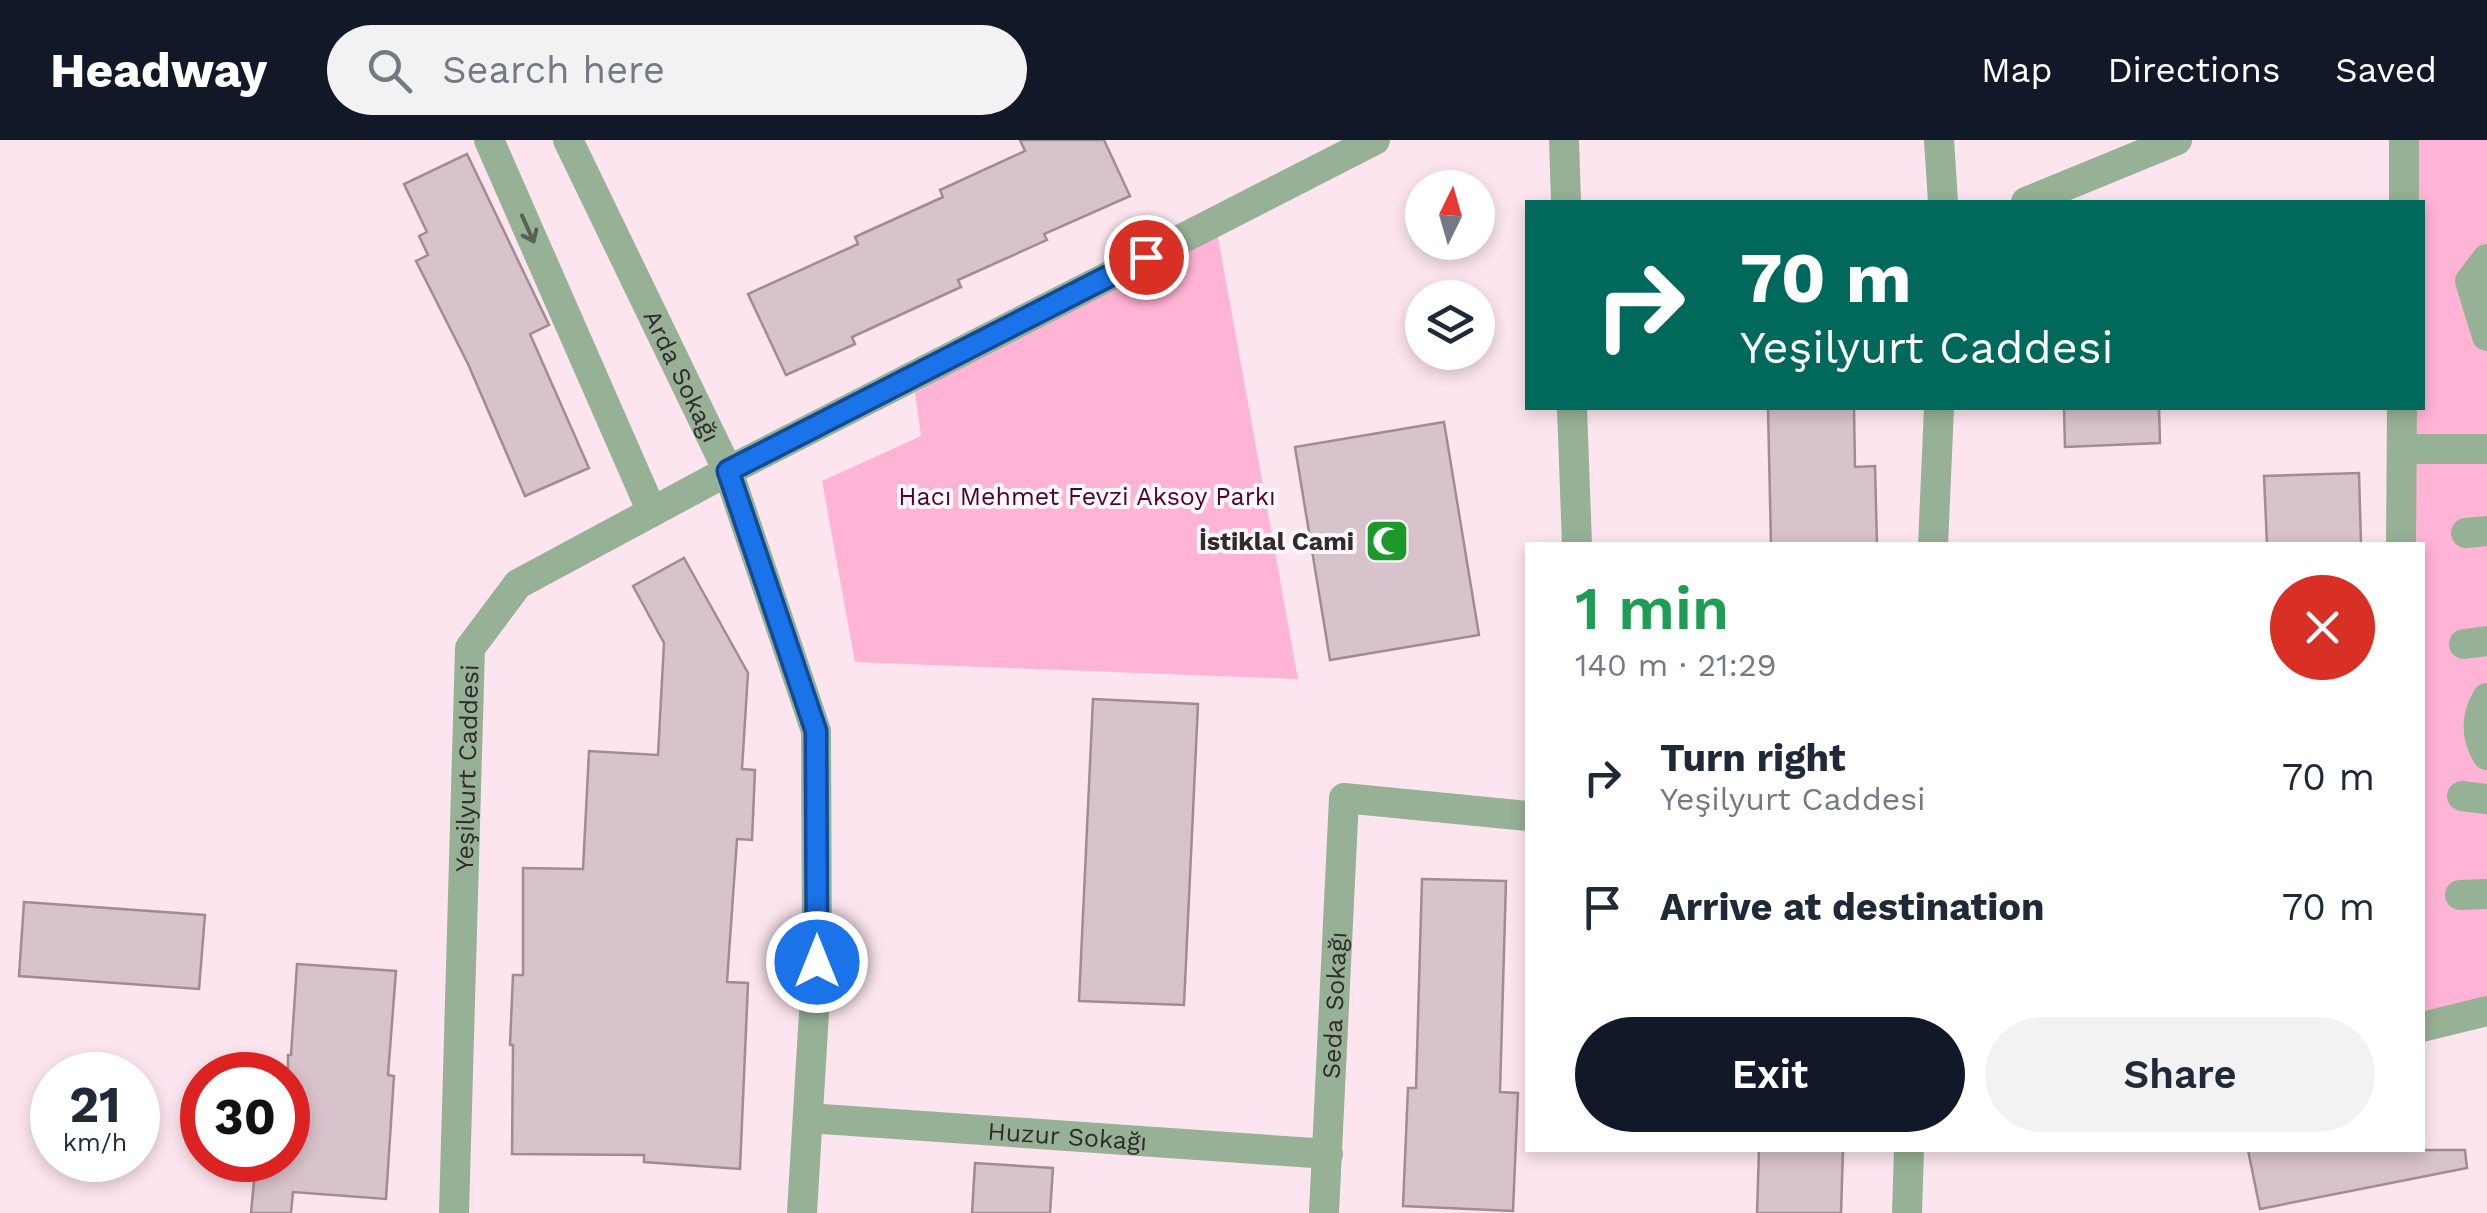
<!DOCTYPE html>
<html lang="en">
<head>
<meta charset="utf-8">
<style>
	:root { --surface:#fff; --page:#f2f2f3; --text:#1f2937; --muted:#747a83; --accent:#111827 }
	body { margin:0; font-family:"Work Sans",sans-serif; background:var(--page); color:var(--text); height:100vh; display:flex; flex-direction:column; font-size:38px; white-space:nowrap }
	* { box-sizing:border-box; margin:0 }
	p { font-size:32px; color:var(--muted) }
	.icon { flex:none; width:55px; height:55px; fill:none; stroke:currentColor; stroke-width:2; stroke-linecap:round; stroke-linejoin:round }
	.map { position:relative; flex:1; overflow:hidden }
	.sheet { position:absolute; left:1525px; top:402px; width:900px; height:610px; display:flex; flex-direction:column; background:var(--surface); border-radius:0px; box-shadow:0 5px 15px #0003 }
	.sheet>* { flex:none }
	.banner { position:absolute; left:1525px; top:60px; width:900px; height:210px; border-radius:0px; box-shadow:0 5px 15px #0003; background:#00695c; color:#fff; overflow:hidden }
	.needle { width:65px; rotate:5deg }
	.fabs { position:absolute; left:1405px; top:30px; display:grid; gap:20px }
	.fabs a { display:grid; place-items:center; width:90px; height:90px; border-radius:50%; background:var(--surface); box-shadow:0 5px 15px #0003; font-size:50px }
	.speed { position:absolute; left:30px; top:912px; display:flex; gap:20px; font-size:50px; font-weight:700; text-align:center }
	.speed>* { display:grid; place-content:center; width:130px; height:130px; border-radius:50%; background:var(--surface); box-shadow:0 5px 15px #0003; line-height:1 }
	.speed small { font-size:25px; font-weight:400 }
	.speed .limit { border:15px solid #d22; background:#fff; color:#111 }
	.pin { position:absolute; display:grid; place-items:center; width:85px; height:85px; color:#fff; margin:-42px; border:5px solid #fff; border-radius:50%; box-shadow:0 2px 10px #0007 }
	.me { position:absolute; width:110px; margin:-55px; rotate:0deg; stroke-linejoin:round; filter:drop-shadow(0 0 8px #0008) }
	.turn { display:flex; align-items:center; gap:35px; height:210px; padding:0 50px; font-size:45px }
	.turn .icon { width:130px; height:130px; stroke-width:2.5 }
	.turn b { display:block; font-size:70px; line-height:85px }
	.round { display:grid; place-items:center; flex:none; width:105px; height:105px; border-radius:52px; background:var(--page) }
	.overview { display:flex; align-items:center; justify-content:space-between; height:170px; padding:0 50px }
	h1 { font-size:60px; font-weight:600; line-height:75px; color:#1e9e55 }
	.primary-button { display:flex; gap:20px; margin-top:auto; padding:20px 50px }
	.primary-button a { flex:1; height:115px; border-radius:60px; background:var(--accent); color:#fff; font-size:40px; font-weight:600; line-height:115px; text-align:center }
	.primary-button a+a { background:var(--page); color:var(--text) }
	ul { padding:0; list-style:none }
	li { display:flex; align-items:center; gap:30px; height:130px; padding:0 50px }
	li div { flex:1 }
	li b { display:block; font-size:38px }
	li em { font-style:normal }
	header { display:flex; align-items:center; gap:60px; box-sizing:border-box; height:140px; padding:0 50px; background:var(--accent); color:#fff }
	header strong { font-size:48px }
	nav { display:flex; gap:55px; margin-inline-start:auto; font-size:35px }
	.search { width:700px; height:90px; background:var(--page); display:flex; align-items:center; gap:25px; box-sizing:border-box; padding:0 35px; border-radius:55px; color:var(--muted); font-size:38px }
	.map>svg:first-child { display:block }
</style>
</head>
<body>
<header>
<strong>Headway</strong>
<div class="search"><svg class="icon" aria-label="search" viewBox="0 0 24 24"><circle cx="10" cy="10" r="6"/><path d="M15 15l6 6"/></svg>Search here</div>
<nav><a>Map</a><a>Directions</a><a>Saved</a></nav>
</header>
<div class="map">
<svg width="2487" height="1073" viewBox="0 0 2487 1073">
	<rect width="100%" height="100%" fill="#fce5ee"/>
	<g fill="#ffb3d5">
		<path d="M2404,0h83v871l-64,16 -1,-482h-21l1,-137h20v-206h-18z"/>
		<path d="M1215,81l83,458 -443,-17 -33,-181 99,-45 -6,-43z"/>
	</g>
	<g fill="#d8c2cb" stroke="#a18c95" stroke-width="2.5">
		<path d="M1020,0h84l26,56 -86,38 3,6 -89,40 3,7 -109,50 3,7 -69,31 -38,-81 110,-50 -3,-7 88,-40 -3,-7 85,-39z"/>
		<path d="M467,14l82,171 -19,9 59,134 -64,28 -57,-132 -52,-103 12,-6 -9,-19 8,-4 -23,-48z"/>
		<path d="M1768,268h86l1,59 20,-1 2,79h-106z"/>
		<path d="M2064,268h95l1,35 -95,4z"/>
		<path d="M1444,282l35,213 -149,25 -35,-213z"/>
		<path d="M2359,333l2,72h-94l-3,-69z"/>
		<path d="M684,418l64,115 -6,96 13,1 -3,70 -15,-1 -10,143 21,1 -8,186 -96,-7v-7l-132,-1 1,-109h-3l3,-70h10v-107l60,1 6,-118 69,4 6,-112 -31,-57z"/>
		<path d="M1093,559l105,5 -14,301 -105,-4z"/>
		<path d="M1422,739l84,2 -6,211 18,1 -5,118 -110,-5 5,-118h8z"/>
		<path d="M24,762l181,13 -6,74 -180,-13z"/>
		<path d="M297,824l99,7 -8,104 6,1 -8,123 -93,-7 -2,21h-40l5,-53h32v-105h3z"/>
		<path d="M1759,1010h84l-2,63h-84z"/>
		<path d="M2248,1010h217l2,18 -207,41z"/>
		<path d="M975,1023l78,5 -3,45h-78z"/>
	</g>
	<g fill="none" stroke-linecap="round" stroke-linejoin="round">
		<g stroke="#96b195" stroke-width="30">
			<path d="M2487,119l-17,22 17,55"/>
			<path d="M2402,309h85"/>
			<path d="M2466,393l21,-2"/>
			<path d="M2464,504l23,-3"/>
			<path d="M2487,558c-11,19 -11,38 0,57"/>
			<path d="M2462,656l25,3"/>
			<path d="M2460,755l27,-1"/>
		</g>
		<g stroke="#96b195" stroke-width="30">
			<path d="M489,0l163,372"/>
			<path id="s1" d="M568,0l160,331 88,260 1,231 -15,251"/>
			<path d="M1564,0l2,62"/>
			<path d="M1939,0l4,62"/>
			<path d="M2026,62l151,-62"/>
			<path d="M2404,62v-62"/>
			<path d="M1572,268l5,137"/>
			<path d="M1933,405l6,-137"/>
			<path d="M2401,405l1,-137"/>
			<path d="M2422,887l65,-16"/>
			<path id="s2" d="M808,978l520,36"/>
			<path id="s3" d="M454,1073l16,-565 48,-64 210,-113 647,-331"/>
			<path id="s4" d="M1324,1073l20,-415 184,18"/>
			<path d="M1907,1073l2,-63"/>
		</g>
	</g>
	<defs><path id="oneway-shaft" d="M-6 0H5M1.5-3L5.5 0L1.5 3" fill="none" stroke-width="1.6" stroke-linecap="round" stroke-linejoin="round" transform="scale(2.5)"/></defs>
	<use stroke="#5a6057" href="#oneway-shaft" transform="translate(528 89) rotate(66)"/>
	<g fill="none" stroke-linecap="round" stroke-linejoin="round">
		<defs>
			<path id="route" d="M817,822l-1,-231 -88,-260 418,-214"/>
		</defs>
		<use href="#route" stroke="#114b97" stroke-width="25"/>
		<use href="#route" stroke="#1a73e8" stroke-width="18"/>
	</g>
	<defs>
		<symbol id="mosque-square" viewBox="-11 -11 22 22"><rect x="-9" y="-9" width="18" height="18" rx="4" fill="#1d992c" stroke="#fcf8fa"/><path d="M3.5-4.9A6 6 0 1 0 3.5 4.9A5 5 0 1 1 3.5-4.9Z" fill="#fff"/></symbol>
	</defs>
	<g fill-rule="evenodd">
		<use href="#mosque-square" x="1362" y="376" width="50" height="50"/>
	</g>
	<g text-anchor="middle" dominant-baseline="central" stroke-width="8" stroke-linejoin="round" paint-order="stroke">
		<g font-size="25" fill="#322a2d" stroke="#fcf8fa">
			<text stroke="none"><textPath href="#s1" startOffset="262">Arda Sokağı</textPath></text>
			<text stroke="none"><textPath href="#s3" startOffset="445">Yeşilyurt Caddesi</textPath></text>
			<text stroke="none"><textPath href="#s4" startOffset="208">Seda Sokağı</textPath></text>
			<text stroke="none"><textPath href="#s2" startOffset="260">Huzur Sokağı</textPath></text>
		</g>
		<g font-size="25" fill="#4f0331" stroke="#fcf8fa">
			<text x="1087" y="356">Hacı Mehmet Fevzi Aksoy Parkı</text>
		</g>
		<g font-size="25" font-weight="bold" fill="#322a2d" stroke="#fcf8fa" text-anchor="end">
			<text x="1354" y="401">İstiklal Cami</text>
		</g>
	</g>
</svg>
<div class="fabs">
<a><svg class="needle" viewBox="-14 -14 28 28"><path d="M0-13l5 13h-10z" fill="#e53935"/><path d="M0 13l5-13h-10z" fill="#747a83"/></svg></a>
<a><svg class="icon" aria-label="layers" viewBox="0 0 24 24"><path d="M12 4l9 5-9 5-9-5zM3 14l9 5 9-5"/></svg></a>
</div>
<div class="speed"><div>21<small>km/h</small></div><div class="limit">30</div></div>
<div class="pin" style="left:1146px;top:117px;background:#d93025"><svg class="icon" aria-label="arrive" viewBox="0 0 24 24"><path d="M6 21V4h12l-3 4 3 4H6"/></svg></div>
<svg class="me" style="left:817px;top:822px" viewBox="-20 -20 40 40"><circle r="17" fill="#1a73e8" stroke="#fff" stroke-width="3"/><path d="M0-11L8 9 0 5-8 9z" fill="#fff"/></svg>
<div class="banner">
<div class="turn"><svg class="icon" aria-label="right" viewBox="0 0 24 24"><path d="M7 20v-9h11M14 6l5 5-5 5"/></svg><div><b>70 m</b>Yeşilyurt Caddesi</div></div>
</div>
<section class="sheet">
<div class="overview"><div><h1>1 min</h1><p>140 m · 21:29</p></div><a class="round" style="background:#d93025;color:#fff"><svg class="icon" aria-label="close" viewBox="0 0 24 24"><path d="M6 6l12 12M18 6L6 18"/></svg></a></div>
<ul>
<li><svg class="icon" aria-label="right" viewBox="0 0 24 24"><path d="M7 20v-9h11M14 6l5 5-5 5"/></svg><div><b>Turn right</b><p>Yeşilyurt Caddesi</p></div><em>70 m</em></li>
<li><svg class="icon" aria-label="arrive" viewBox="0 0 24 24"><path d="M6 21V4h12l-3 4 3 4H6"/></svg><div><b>Arrive at destination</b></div><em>70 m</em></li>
</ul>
<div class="primary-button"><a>Exit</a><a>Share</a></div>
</section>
</div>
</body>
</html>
